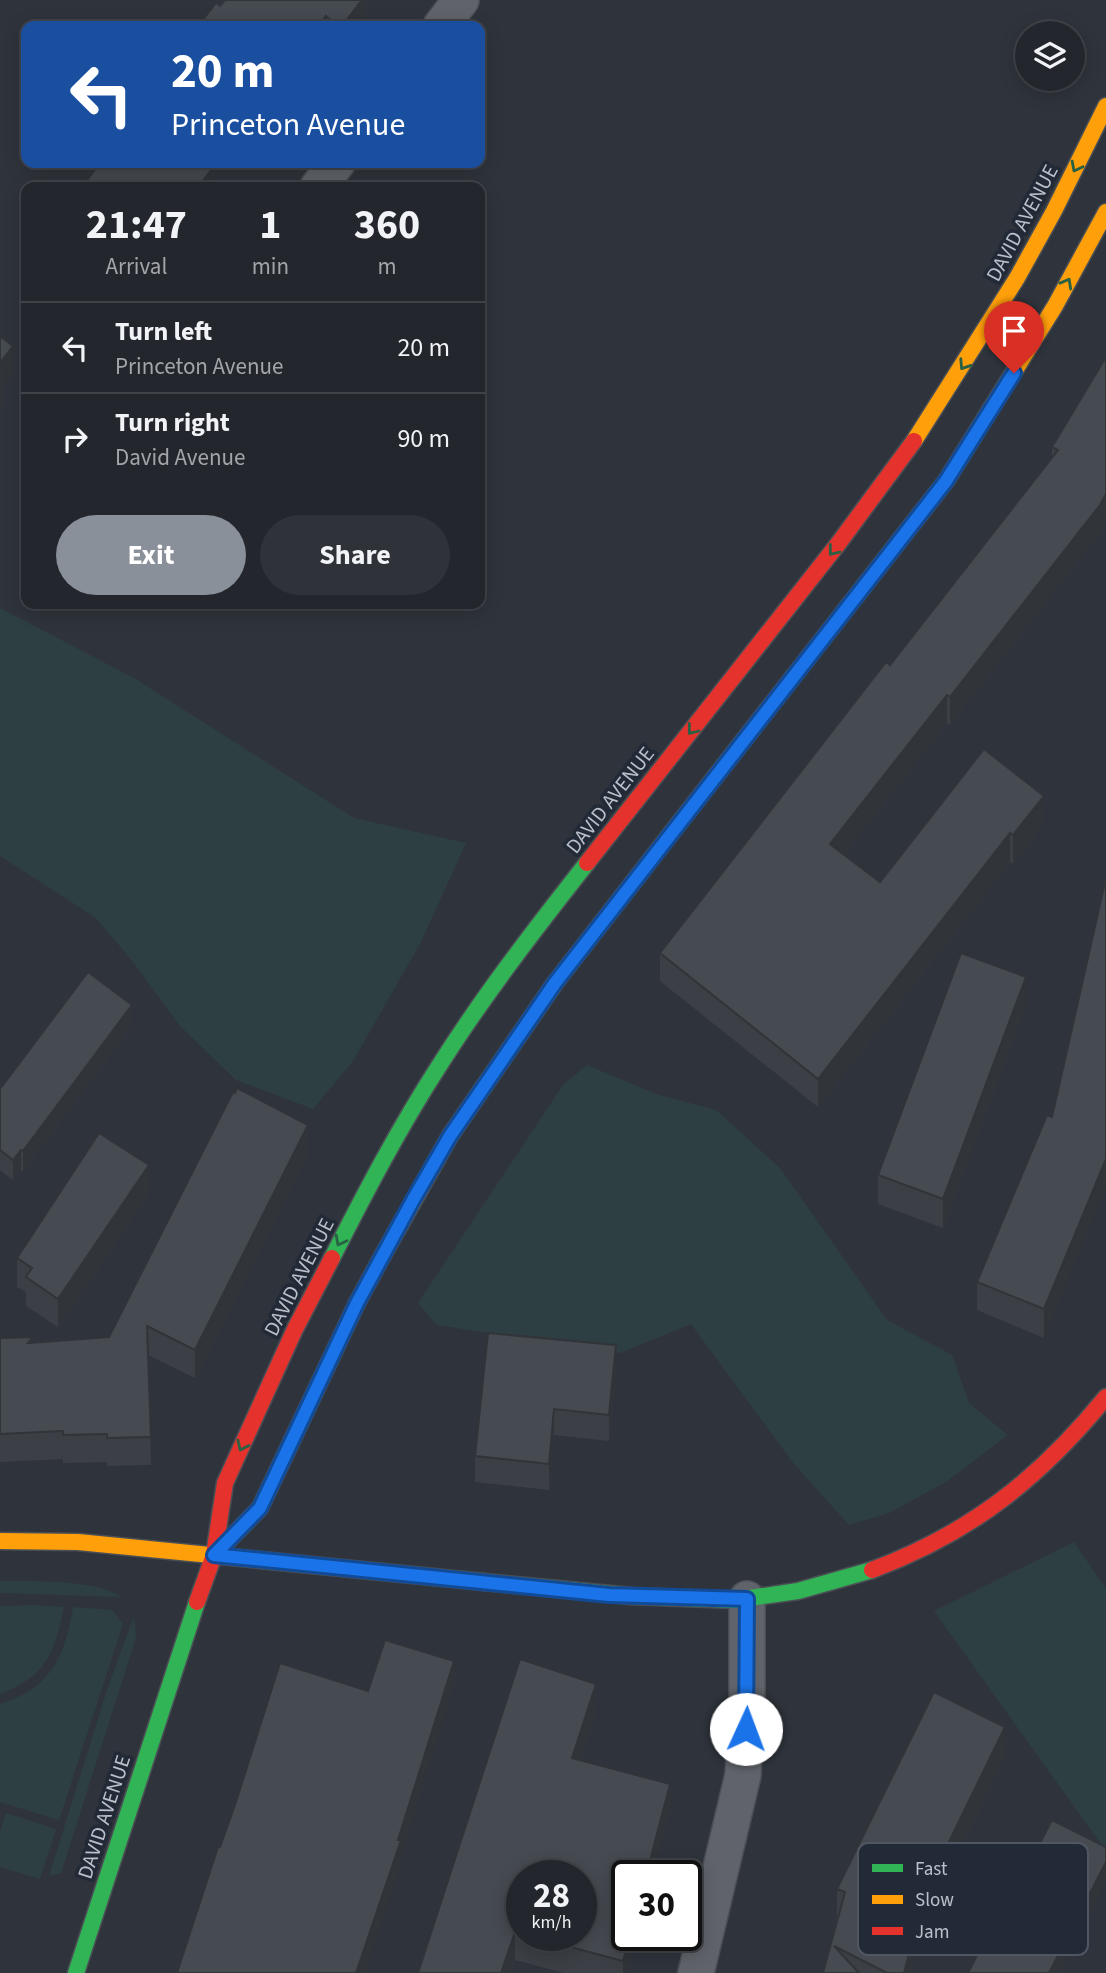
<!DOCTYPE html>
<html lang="en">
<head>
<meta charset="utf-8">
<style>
	:root { --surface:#23272d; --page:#2f3339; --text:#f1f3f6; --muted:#a3a5aa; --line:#404449; --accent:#8a9099 }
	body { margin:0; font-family:"Source Sans 3",sans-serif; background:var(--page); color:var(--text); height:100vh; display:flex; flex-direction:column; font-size:26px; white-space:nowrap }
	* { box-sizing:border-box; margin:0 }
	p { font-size:23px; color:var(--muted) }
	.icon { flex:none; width:38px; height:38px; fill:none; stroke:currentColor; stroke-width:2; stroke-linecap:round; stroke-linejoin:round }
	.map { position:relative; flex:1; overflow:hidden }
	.sheet { position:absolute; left:21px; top:182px; width:464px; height:427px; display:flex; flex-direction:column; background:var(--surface); border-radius:14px; box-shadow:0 4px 18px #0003,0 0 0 2px var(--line) }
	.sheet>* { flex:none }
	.guide { position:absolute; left:21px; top:21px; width:464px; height:147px; border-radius:14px; box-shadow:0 4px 18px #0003,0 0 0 2px var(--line); background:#1a4fa0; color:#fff; overflow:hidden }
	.fabs { position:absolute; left:1015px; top:21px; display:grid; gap:14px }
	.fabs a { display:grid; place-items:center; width:70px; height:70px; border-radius:50%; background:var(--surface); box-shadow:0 4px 18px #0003,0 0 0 2px var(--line); font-size:35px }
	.speed { position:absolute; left:506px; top:1860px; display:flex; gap:14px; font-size:35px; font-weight:700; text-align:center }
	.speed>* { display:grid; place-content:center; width:91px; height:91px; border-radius:50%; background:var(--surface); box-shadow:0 4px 18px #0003,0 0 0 2px var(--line); line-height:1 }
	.speed small { font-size:18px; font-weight:400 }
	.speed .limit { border:4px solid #111; border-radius:10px; background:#fff; color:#111 }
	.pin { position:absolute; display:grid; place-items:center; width:60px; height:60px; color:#fff; margin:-72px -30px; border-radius:50% 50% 50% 0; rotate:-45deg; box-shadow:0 0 7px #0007 }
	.pin .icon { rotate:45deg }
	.me { position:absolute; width:77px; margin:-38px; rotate:2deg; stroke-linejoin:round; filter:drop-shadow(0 0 5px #0008) }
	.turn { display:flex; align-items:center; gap:24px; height:147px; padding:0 35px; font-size:32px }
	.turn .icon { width:91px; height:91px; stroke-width:2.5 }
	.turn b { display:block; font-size:49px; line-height:60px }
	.eta { display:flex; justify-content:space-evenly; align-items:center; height:119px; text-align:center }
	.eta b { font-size:42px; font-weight:700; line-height:49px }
	.primary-button { display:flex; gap:14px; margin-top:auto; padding:14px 35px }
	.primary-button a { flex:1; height:80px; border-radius:42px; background:var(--accent); color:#fff; font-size:28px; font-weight:700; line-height:80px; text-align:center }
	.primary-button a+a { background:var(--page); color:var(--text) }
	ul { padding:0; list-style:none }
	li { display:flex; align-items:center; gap:21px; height:91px; padding:0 35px; border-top:2px solid var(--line) }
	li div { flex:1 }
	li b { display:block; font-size:26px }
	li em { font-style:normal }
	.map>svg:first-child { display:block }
</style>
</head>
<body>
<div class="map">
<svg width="1106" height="1973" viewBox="0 0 1106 1973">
	<rect width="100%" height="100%" fill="#2f343c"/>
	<g fill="#2d3f42">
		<path d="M0,608l134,70 220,140 112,25 -46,101 -67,117 -40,48 -77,-29 -56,-54 -47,-64 -37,-44 -96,-62z"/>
		<path d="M587,1065l69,29 60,16 64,58 107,152 65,35 17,48 39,32 -62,47 -57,31 -40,12 -55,-61 -103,-140 -71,29 -183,-28 -19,-22 145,-218z"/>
		<path d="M1074,1542l32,47v262l-172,-240z"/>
		<path d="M0,1581c32,0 96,-2 122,16l-122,-4z"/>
		<path d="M32,1605l32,2c-10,46 -17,69 -64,87v-88z"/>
		<path d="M73,1607l39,3 11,14 -64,196 -59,-18v-98c51,-16 65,-47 73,-97z"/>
		<path d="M134,1616l2,20 -2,8 -73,229 -12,3 59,-189z"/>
		<path d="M6,1813l50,16 -16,50 -40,-12v-36z"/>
	</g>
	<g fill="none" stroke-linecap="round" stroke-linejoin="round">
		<defs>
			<g id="street">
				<path d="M441,26l20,-26"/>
				<path d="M318,187l19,-24"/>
				<path d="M696,1973l47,-198 4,-69v-107"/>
			</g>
			<g id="fast">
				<path d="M332,1258c33,-65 67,-130 107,-192 45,-71 96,-137 148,-203"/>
				<path d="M214,1555l46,-47 97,-205 26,-48"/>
				<path d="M484,1582l147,14 105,4 62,-9 74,-21"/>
				<path d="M76,1973l121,-371"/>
			</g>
			<g id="slow">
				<path d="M914,441l103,-163 37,-67 52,-105"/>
				<path d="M896,545l50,-64 109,-175 51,-94"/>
				<path d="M383,1255l67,-119 105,-153 118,-152"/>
				<path d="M0,1541l78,1 406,40"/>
			</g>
			<g id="jam">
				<path d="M673,831l223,-286"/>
				<path d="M587,863l251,-319 76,-103"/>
				<path d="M872,1570c99,-37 168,-92 234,-173"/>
				<path d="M197,1602l17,-47 11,-72 70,-154 37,-71"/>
			</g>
		</defs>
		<use href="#street" stroke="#4b4f55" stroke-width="38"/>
		<use href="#fast" stroke="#4b4f55" stroke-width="19"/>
		<use href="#slow" stroke="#4b4f55" stroke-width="19"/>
		<use href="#jam" stroke="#4b4f55" stroke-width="19"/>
		<use href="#street" stroke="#60636a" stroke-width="35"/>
		<use href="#fast" stroke="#30b455" stroke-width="16"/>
		<use href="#slow" stroke="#ff9f0a" stroke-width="16"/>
		<use href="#jam" stroke="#e5322d" stroke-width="16"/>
	</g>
	<g fill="#3c4046" fill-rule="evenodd">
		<path d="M366,0v15l-9,11h-159l22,-20z"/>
		<path d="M1106,357v166l-6,10 -150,192 -3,-2 -103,131 36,28 104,-133 60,75 -31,40 -3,-2 -192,245 -158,-126v-28l230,-288 162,-207v-11z"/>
		<path d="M1026,1005l-83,223 -65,-24v-29z"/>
		<path d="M132,1025l-109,146 -2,-1 -8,10 -13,-10v-81z"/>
		<path d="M1047,1115l-3,223 -67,-28v-28z"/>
		<path d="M308,1153l-113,225 -47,-23 3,110 -44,1v-4l-44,1v-4l-63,3v-124l33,4 76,-5z"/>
		<path d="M149,1193l-91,134 -32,-21v-14l-9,-5v-29z"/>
		<path d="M616,1371l-7,70 -55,-6 -5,55 -74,-8v-26z"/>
		<path d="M596,1712l-16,48 90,52 -44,124h11l-10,37h-63l-49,-13 -5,13h-92zM522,1876l59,60h-59z"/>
		<path d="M1005,1756l-92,188v24l-1,5h-89l14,-56v-28z"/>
	</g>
	<g fill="#313439">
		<path d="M362,0h4v15l-9,11h-15z"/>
		<path d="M326,16v10h-8z"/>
		<path d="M209,163h15l-10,13v11h-16z"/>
		<path d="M13,346v29l-10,14v15l-3,4v-45z"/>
		<path d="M1106,494v29l-6,10 -150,192v-28z"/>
		<path d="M947,695v28l-117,149v-28z"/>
		<path d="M1044,796v28l-31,40v-29z"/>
		<path d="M1010,833v29l-192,245v-28z"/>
		<path d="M1026,977v28l-83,223v-29z"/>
		<path d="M132,1005v20l-109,146v-20z"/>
		<path d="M308,1125v28l-113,225v-28z"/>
		<path d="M21,1150v20l-8,10v-20z"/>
		<path d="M1106,1159v28l-62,151v-29z"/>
		<path d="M149,1165v28l-91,134v-28z"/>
		<path d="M616,1345v26l-7,70v-26z"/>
		<path d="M554,1409v26l-5,55v-26z"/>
		<path d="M454,1661v24l-53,171v8l-37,109h-8z"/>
		<path d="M596,1684v28l-24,74v-28z"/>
		<path d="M1005,1727v29l-92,188v24l-1,5h-8l-1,-37z"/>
		<path d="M670,1784v28l-17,64h-7z"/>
		<path d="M1106,1862v20l-47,91h-10z"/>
		<path d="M515,1932v28l-5,13h-9z"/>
		<path d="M630,1936h7l-10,37h-4v-12z"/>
	</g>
	<g fill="#464a51" stroke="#313439" stroke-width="2">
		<path d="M225,0h137l-20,26h-4l-12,-10 -8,10h-120l18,-23 4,3z"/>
		<path d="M100,163h110l4,3 -16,21h-116z"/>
		<path d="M0,336l13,10 -13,17z"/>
		<path d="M1106,357v137l-6,11 -150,192 -3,-2 -117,149 50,38 104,-133 60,47 -31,39 -3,-2 -192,246 -158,-126 226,-291 4,3 168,-215 -6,-3z"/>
		<path d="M1106,878v281l-62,150 -67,-27 70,-167 5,2z"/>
		<path d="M961,953l65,24 -83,222 -65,-24z"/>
		<path d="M88,972l44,33 -109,146 -2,-1 -8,10 -13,-10v-61z"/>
		<path d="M237,1088l71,37 -113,225 -48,-24 4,111 -44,1v-4l-44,1v-4l-63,3v-96l33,-1 -5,6 81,-6 124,-245 2,1z"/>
		<path d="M99,1133l50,32 -91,134 -32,-22 6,-9 -15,-10z"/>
		<path d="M488,1333l128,12 -7,70 -55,-6 -5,55 -74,-8z"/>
		<path d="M385,1640l69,21 -56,179h3l-45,133h-179l41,-126h2l15,-42 45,-142 88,28z"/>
		<path d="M520,1659l76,25 -24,74 98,26 -24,92h-20v60h4l-7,25 -94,-25h52v-60h-59v57l-7,-1 -14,41h-83z"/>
		<path d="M934,1692l71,35 -102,209 10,3 -9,34h-17l-53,-27 25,27h-36l22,-81 -8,-3z"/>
		<path d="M1052,1820l54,27v15l-57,111h-81l39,-76 4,2z"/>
	</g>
	<defs><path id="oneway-chevron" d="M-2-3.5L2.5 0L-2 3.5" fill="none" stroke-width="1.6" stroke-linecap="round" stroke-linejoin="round" transform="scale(1.75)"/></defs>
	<g stroke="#286143">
		<use href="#oneway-chevron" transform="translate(1076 167) rotate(117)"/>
		<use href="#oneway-chevron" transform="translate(1067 283) rotate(-61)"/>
		<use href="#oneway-chevron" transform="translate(964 365) rotate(123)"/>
		<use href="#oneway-chevron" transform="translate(833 551) rotate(128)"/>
		<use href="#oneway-chevron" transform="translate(692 730) rotate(128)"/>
		<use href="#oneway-chevron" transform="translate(340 1241) rotate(117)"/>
		<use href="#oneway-chevron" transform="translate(242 1446) rotate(115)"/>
	</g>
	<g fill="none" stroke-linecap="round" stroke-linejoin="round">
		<defs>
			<path id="route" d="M746,1729l1,-130 -138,-4 -395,-40 46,-47 97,-205 56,-103 37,-64 105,-153 391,-502 68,-108"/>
		</defs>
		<use href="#route" stroke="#114b97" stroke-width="18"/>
		<use href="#route" stroke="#1a73e8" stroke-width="12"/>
	</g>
	<g text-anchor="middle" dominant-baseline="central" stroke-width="7" stroke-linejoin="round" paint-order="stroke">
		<g font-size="21" fill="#bbc1cb" stroke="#222a37">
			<text transform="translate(1022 223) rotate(-62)">DAVID AVENUE</text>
			<text transform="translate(610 800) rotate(-52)">DAVID AVENUE</text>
			<text transform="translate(299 1277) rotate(-63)">DAVID AVENUE</text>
			<text transform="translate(104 1817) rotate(-72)">DAVID AVENUE</text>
		</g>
	</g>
	<rect x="858" y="1843" width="230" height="112" rx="10" fill="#222a37" stroke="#505763" stroke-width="2"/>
	<rect x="872" y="1864" width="31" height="8" fill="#30b455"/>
	<rect x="872" y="1895" width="31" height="9" fill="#ff9f0a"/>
	<rect x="872" y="1927" width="31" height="8" fill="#e5322d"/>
	<g font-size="19" fill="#bbc1cb">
		<text x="915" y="1875">Fast</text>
		<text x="915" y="1906">Slow</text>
		<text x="915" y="1938">Jam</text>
	</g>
</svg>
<div class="fabs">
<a><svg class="icon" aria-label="layers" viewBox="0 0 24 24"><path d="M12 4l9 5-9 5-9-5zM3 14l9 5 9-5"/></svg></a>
</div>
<div class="speed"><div>28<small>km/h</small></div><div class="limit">30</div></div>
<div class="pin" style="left:1014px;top:373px;background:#d93025"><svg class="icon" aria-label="arrive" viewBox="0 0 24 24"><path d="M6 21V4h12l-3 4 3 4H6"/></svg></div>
<svg class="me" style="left:746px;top:1729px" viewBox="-20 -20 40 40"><circle r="19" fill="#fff"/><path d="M0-13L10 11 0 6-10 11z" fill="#1a73e8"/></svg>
<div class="guide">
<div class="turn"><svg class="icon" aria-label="left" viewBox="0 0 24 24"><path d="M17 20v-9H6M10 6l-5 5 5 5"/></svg><div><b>20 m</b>Princeton Avenue</div></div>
</div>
<section class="sheet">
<div class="eta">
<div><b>21:47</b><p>Arrival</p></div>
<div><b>1</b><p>min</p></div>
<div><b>360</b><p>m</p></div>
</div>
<ul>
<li><svg class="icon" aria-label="left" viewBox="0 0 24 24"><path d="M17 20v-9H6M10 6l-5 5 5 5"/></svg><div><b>Turn left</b><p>Princeton Avenue</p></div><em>20 m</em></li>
<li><svg class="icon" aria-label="right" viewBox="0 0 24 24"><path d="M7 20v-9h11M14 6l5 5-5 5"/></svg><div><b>Turn right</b><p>David Avenue</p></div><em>90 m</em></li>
</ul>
<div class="primary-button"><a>Exit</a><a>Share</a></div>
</section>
</div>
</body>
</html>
